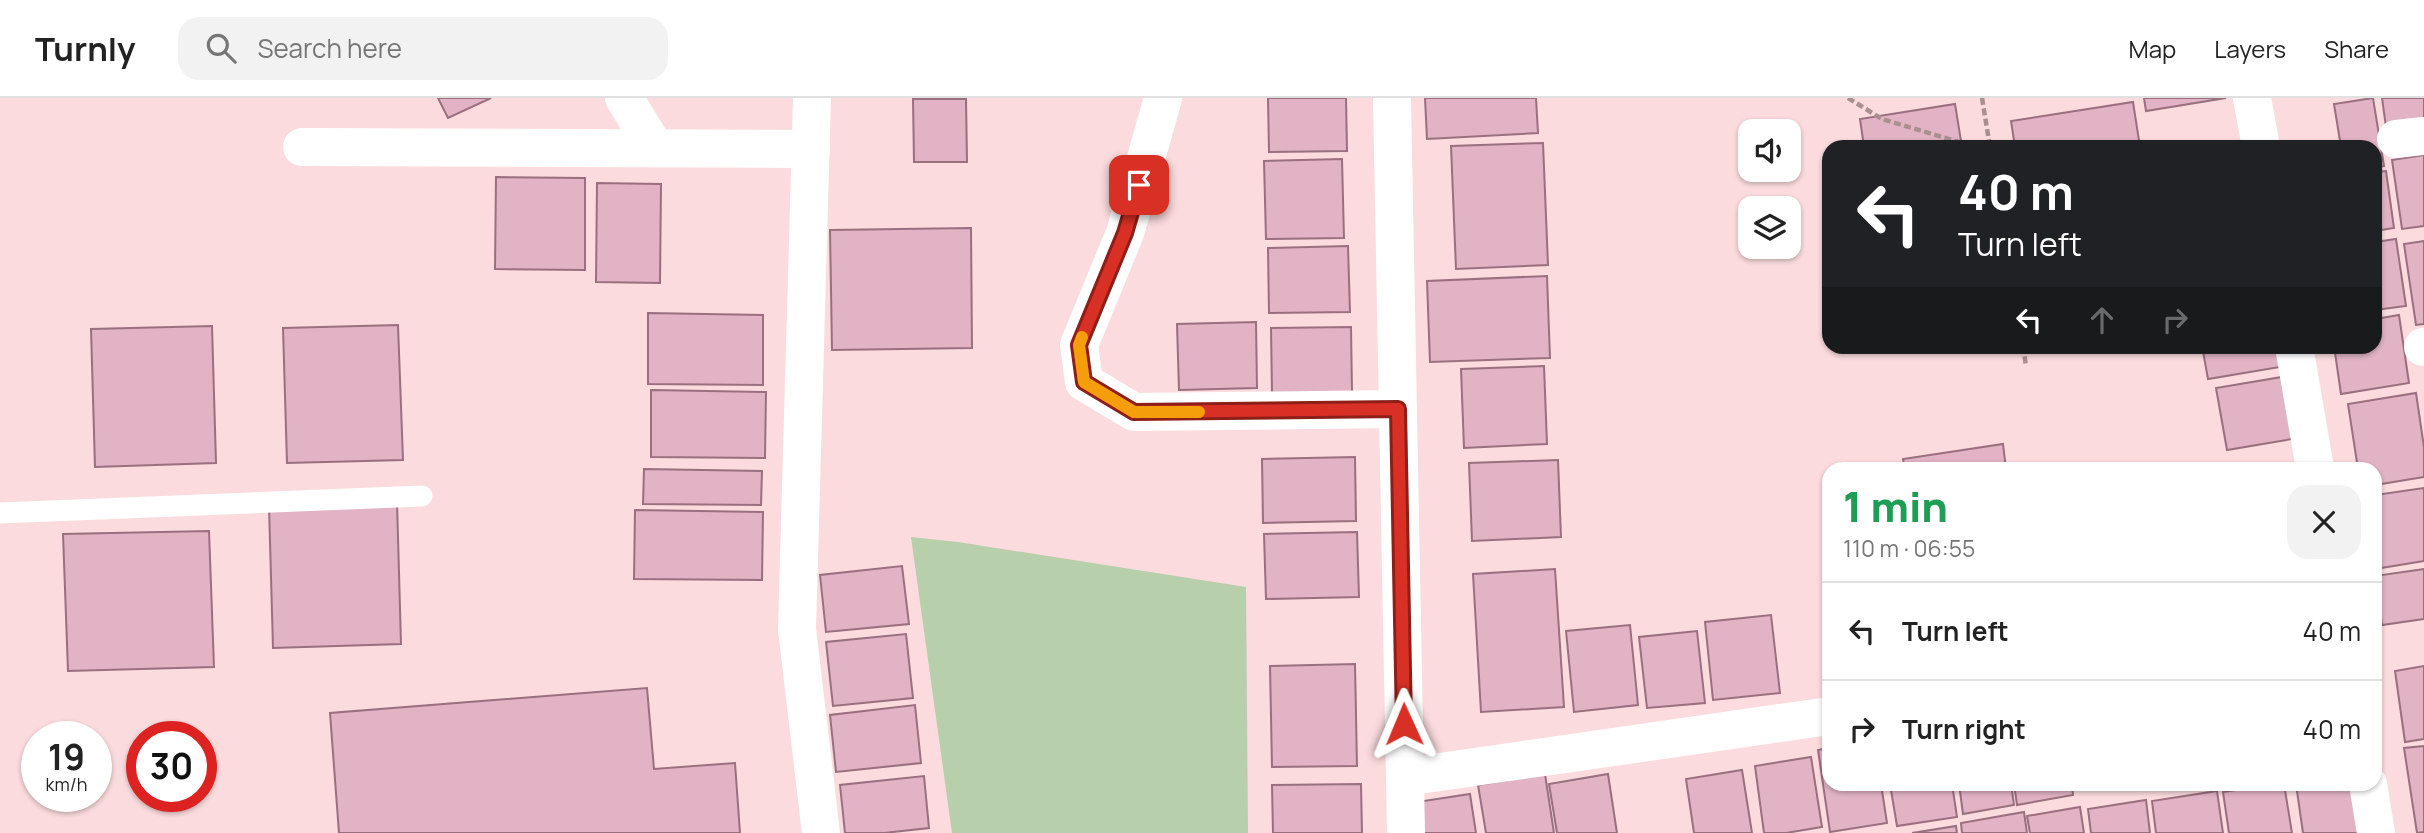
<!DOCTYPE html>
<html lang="en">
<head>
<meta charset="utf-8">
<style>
	:root { --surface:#fff; --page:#f2f2f2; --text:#222; --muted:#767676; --line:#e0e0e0 }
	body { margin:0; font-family:Manrope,sans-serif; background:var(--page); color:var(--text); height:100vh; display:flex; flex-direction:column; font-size:26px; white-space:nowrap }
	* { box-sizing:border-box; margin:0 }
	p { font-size:23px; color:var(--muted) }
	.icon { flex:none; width:38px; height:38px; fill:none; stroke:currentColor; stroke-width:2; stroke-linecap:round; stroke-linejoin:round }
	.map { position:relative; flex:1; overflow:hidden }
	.drawer { position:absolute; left:1822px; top:364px; width:560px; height:329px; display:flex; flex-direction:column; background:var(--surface); border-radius:21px; box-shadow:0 2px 5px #0004 }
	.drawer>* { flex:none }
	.top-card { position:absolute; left:1822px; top:42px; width:560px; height:214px; border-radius:21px; box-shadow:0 2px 5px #0004; background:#202124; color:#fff; overflow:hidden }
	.controls { position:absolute; left:1738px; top:21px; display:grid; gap:14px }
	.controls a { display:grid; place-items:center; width:63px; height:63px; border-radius:14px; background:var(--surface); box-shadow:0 2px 5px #0004; font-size:35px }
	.speed { position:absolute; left:21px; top:623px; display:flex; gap:14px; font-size:35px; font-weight:700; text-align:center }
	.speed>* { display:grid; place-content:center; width:91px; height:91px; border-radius:50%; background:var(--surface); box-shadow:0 2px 5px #0004; line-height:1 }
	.speed small { font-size:18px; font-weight:400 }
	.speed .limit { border:10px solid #d22; background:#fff; color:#111 }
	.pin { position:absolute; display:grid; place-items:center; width:60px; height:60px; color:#fff; margin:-30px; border-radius:14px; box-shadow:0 4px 10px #0006 }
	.me { position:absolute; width:77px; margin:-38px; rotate:359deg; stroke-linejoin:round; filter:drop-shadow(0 0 5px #0008) }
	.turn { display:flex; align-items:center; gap:24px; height:147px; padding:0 21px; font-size:32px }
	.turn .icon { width:91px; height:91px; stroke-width:2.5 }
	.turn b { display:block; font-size:49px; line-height:60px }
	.lanes { display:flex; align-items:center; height:66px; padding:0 21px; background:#0003; justify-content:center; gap:35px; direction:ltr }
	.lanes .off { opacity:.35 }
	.round { display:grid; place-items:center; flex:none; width:74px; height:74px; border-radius:21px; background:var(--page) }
	.summary { display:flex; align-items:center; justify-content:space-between; height:119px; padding:0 21px }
	h1 { font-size:42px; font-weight:800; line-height:52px; color:#1e9e55 }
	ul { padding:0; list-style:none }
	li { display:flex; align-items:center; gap:21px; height:98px; padding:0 21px; border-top:2px solid var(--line) }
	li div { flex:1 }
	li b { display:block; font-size:26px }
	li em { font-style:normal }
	header { display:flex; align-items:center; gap:42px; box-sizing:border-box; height:98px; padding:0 35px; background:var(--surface); border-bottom:2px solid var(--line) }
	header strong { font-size:33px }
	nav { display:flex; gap:38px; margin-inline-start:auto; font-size:24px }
	.search { width:490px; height:63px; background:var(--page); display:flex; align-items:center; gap:18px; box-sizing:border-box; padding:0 24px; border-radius:21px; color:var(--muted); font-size:26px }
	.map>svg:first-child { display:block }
</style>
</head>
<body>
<header>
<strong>Turnly</strong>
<div class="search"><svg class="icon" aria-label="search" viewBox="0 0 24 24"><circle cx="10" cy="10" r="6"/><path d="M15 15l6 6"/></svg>Search here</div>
<nav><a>Map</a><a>Layers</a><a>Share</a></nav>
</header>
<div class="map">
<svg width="2424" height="735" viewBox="0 0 2424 735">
	<rect width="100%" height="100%" fill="#fbdbdd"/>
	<path fill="#b8cfab" d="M911,439l47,5 288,45 2,246h-296z"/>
	<g fill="#e1b3c4" stroke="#9a6f7f" stroke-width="2">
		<path d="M438,0h53l-43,20z"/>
		<path d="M1268,0h78l1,53 -78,1z"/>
		<path d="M1425,0h111l2,35 -111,6z"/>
		<path d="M2144,0h82l-80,13z"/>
		<path d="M2373,0l11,68 -9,2v-21h-34l-7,-43z"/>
		<path d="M2382,0h42v24l-38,5z"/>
		<path d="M913,1h53l1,63h-53z"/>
		<path d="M2133,4l7,45h-125l-4,-26z"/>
		<path d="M1955,6l7,43h-98l-4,-28z"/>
		<path d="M1543,45l5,122 -92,4 -5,-123z"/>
		<path d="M2424,57v71l-22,3 -10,-69z"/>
		<path d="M1342,61l2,79 -78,1 -2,-78z"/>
		<path d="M2386,73l8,57 -19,3v-59z"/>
		<path d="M496,79l89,1v92l-90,-1z"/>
		<path d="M597,85l64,1 -1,99 -64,-1z"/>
		<path d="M971,130l1,120 -140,2 -2,-120z"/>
		<path d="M2396,141l10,67 -31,4v-68z"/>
		<path d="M2424,143v83l-8,1 -12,-81z"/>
		<path d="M1348,148l2,66 -81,1 -1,-65z"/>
		<path d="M1547,178l3,82 -120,4 -3,-81z"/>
		<path d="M648,215l115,2v70l-115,-1z"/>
		<path d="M2399,217l10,68 -68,11 -7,-48h41v-27z"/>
		<path d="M1256,224l1,66 -78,2 -2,-66z"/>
		<path d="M398,227l5,135 -116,3 -4,-135z"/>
		<path d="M212,228l4,137 -121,4 -4,-138z"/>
		<path d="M1351,229l1,65 -80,1 -1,-65z"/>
		<path d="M2202,248h75l3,21 -72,12z"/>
		<path d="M1544,268l3,78 -83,4 -3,-79z"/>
		<path d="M2282,279l10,62 -65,11 -11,-62z"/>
		<path d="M651,292l115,2 -1,66 -114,-1z"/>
		<path d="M2416,295l8,54v30l-49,8v-16h-17l-10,-65z"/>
		<path d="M2003,346l3,25h-101l-2,-10z"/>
		<path d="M1355,359l1,64 -93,2 -1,-64z"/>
		<path d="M1558,362l3,77 -89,4 -3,-78z"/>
		<path d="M644,371l118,2 -1,34 -118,-1z"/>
		<path d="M2424,390v73l-49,8v-74z"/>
		<path d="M397,404l4,142 -128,4 -4,-142z"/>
		<path d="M635,412l128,2 -1,68 -128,-1z"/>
		<path d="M209,433l5,136 -146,4 -5,-137z"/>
		<path d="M1357,434l2,65 -93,2 -2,-65z"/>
		<path d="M902,468l7,58 -83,8 -6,-57z"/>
		<path d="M1555,471l9,138 -83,5 -8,-138z"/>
		<path d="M2424,471v50l-42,6 -7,-49z"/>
		<path d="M1771,517l9,78 -67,7 -8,-78z"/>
		<path d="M1630,527l8,80 -64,7 -8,-81z"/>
		<path d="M1697,533l8,72 -58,5 -8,-71z"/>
		<path d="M906,536l7,64 -80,8 -7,-64z"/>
		<path d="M1355,566l2,102 -85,1 -2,-101z"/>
		<path d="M2424,568v73l-19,3 -10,-71z"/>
		<path d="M647,590l7,81 81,-6 5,70h-401l-9,-120z"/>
		<path d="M915,607l6,58 -85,9 -6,-57z"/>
		<path d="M2424,648v86l-7,1 -13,-85z"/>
		<path d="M1829,650v36h52l6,39 -57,9 -12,-82z"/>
		<path d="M1811,659l11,70 -36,6h-22l-9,-67z"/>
		<path d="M1742,672l10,63h-58l-8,-54z"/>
		<path d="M1545,676l9,59h-68l-8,-48z"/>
		<path d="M1608,676l9,59h-60l-8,-49z"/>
		<path d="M924,678l5,52 -45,5h-39l-5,-48z"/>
		<path d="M1361,686l1,49h-89l-1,-48z"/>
		<path d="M1890,686h62l5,33 -60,9z"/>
		<path d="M1959,686h52l3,21 -51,9z"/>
		<path d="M2014,686h58l1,11 -56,10z"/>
		<path d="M2152,686h34l-33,5z"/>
		<path d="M2274,686h10l8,49h-63l-6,-41z"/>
		<path d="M2296,686h58l8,49h-59z"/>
		<path d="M2217,693l6,42h-67l-4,-32z"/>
		<path d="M1470,696l6,39h-54l-5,-31z"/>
		<path d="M2146,702l4,33h-59l-3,-24z"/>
		<path d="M2080,709l4,26h-54l-3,-17z"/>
		<path d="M2024,714l3,21h-65l-1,-10z"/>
		<path d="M1956,728l1,7h-45z"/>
	</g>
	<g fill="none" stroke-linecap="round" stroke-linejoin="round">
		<g stroke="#aa8f91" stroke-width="4.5" stroke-dasharray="7 3.5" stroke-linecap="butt">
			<path d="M1848,0l34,21 94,28"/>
			<path d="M1982,0l8,49"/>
			<path d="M2023,248l3,20"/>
		</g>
		<path stroke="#fff" stroke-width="21" d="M0,415l422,-17"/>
		<g stroke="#fff" stroke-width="38">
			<path d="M624,0l31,50"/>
			<path d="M812,0l-15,531 24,204"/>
			<path d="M1163,0l-38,135 -46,112 5,37 50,30 264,-3"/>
			<path d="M1392,0l14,735"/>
			<path d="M2252,0l9,49"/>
			<path d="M2396,41l28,-3"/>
			<path d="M302,49l509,2"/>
			<path d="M2294,248l21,123"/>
			<path d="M2423,249h1"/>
			<path d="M1405,679l424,-61"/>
			<path d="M2368,686l8,49"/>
		</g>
	</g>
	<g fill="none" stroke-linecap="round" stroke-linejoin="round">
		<defs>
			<path id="route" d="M1139,87l-14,48 -46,112 5,37 50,30 264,-3 6,315"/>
		</defs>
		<use href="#route" stroke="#8d1f18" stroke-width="18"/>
		<use href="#route" stroke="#d93025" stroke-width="12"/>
		<path stroke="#f59e0b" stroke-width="12" d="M1082,239l-3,8 5,37 50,30h65"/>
	</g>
</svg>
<div class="controls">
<a><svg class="icon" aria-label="sound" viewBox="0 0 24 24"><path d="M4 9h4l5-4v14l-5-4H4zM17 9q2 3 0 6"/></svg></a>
<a><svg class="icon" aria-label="layers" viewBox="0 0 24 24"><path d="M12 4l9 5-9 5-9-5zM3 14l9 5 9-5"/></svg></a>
</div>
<div class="speed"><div>19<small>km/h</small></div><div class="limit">30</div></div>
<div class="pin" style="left:1139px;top:87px;background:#d93025"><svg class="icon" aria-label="arrive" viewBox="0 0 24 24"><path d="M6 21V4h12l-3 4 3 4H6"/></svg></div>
<svg class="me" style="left:1404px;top:626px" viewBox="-20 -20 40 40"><path d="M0-17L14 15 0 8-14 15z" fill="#d93025" stroke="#fff" stroke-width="4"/></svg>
<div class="top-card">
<div class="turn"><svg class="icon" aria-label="left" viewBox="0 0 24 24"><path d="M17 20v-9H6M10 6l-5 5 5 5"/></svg><div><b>40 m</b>Turn left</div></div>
<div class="lanes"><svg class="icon" aria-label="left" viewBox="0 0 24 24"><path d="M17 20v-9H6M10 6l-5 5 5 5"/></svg><svg class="icon off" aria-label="ahead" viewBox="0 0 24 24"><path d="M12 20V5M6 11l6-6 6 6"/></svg><svg class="icon off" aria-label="right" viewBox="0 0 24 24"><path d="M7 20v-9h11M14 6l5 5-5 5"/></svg></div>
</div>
<section class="drawer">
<div class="summary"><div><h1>1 min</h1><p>110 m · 06:55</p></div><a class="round"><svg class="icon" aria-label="close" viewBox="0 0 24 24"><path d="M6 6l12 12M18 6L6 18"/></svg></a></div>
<ul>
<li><svg class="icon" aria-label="left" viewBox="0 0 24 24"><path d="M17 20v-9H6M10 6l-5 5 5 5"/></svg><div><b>Turn left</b></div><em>40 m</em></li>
<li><svg class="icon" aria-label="right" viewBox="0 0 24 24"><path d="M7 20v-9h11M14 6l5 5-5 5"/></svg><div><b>Turn right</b></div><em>40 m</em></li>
</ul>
</section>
</div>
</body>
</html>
